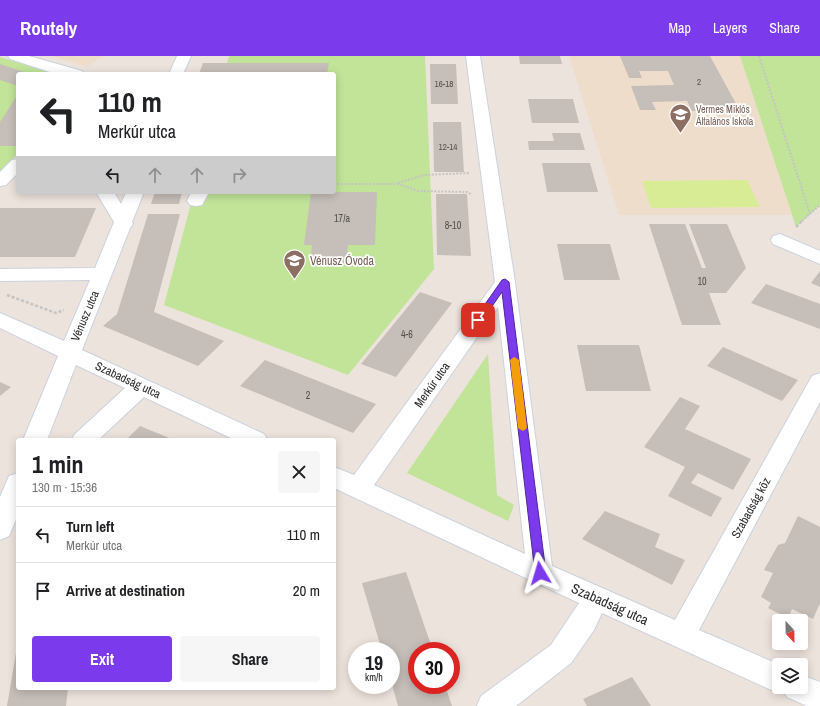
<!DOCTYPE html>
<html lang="en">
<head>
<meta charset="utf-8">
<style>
	:root { --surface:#fff; --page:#f6f6f6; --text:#202124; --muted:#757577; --line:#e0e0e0; --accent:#7c3aed }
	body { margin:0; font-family:"Archivo Narrow",sans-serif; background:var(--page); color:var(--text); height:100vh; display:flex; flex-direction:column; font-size:15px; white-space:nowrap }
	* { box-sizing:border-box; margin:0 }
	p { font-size:13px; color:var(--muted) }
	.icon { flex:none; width:22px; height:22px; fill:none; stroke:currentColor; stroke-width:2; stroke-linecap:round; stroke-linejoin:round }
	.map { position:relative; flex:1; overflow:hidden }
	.drawer { position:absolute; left:16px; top:382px; width:320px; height:252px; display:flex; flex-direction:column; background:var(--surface); border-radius:4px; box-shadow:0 2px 10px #0003 }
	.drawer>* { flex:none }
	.banner { position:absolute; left:16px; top:16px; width:320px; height:122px; border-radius:4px; box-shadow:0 2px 10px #0003; background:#fff; color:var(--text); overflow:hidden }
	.needle { width:26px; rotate:158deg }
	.fabs { position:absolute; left:772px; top:558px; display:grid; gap:8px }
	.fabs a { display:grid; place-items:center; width:36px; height:36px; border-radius:4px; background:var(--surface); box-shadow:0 2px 10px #0003; font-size:20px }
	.speed { position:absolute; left:348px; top:586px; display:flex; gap:8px; font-size:20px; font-weight:700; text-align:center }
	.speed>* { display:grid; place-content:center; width:52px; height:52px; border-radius:50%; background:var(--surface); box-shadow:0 2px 10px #0003; line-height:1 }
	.speed small { font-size:10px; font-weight:400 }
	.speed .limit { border:6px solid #d22; background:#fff; color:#111 }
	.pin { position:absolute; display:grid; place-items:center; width:34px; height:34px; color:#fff; margin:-17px; border-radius:8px; box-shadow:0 2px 6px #0006 }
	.me { position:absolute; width:44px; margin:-22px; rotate:353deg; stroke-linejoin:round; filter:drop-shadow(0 0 3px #0008) }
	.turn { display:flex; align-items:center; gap:14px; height:84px; padding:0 16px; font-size:18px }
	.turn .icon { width:52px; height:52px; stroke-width:2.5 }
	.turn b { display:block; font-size:28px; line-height:34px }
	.lanes { display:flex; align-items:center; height:38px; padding:0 16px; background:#0003; justify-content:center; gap:20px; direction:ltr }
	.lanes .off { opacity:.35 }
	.round { display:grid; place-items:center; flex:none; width:42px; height:42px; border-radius:4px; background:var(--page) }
	.overview { display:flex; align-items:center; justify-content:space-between; height:68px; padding:0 16px }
	h1 { font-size:24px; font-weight:700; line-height:30px }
	.cta { display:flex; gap:8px; margin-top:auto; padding:8px 16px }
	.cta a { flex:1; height:46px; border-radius:4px; background:var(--accent); color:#fff; font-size:16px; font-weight:700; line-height:46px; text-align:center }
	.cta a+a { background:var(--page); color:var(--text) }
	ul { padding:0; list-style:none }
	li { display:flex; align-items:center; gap:12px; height:56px; padding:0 16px; border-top:1px solid var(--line) }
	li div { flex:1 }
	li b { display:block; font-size:15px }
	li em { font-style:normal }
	header { display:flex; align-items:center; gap:24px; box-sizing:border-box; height:56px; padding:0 20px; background:var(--accent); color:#fff }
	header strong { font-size:19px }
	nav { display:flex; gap:22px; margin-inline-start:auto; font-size:14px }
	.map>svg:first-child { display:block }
</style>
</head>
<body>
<header>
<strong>Routely</strong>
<nav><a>Map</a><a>Layers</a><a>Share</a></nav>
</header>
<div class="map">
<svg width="820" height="650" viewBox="0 0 820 650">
	<rect width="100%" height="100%" fill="#ede3dd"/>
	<g fill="#efddcc">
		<path d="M51,0h51l-15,11z"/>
		<path d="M569,0h171l52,159h-173z"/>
	</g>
	<g fill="#c1e499">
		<path d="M229,0h196l9,213 -86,106 -184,-70 30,-113h140v-118h-110z"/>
		<path d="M740,0h80v149l-24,22z"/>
		<path d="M0,1l54,17h-36v79l-18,22z"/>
		<path d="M488,298l9,141 17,10 -6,16 -101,-48z"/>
	</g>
	<path fill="#d7ec94" d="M747,124l13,27 -109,1 -9,-27z"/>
	<g fill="#c6beb8">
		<path d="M519,0h41l2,8h-42z"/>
		<path d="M620,0h90l30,55h-48l-5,-10 -35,1 4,8h-16l-9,-24 43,-1 -6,-14h-29l3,7h-13z"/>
		<path d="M203,7h126l-2,11h-128z"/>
		<path d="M0,8l30,10h-12v12l-18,-6z"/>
		<path d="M430,8h26l2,40h-27z"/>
		<path d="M18,38v52h-18v-24z"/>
		<path d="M528,43h45l6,24h-47z"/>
		<path d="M433,66h28l3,50h-30z"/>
		<path d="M552,77h28l5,17h-56l-1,-9h26z"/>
		<path d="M542,107h48l8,29h-51z"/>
		<path d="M155,136h27l-3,12h-28z"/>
		<path d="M311,136h66l-2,53h-27l-2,19h-36l2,-19h-8z"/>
		<path d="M436,138h31l4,62 -34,-1z"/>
		<path d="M0,152h96l-21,49h-75z"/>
		<path d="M148,158h32l-26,98 70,29 -26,25 -95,-40 14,-12z"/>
		<path d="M649,168h36l17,44h4l-17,-44h38l19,44 -20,25h-17l12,32h-39z"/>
		<path d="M557,188h53l10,36h-56z"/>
		<path d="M820,215v16l-9,-4z"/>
		<path d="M766,228l54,20v25l-69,-26z"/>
		<path d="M420,236l32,11 -56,74 -35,-13z"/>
		<path d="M577,289h62l12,46h-65z"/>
		<path d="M723,291l75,33 -16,21 -75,-35z"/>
		<path d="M265,304l111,44 -23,29 -113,-47z"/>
		<path d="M0,326l11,5 -11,9z"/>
		<path d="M680,341l20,9 -15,23 66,30 -18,31 -35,-17 -7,10 31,15 -11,19 -43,-21 17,-29 -41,-20z"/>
		<path d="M140,370l34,14h-48z"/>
		<path d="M605,455l55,23 -5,13 30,13 -13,25 -90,-46z"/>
		<path d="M798,460l22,11v76l-7,16 -21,-10 -4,9 -20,-10 3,-5 -10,-6 12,-24 -9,-3 14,-25 7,-2z"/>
		<path d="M406,516l27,79h-16v34h28l7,21h-54l-7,-25v-30h-9l-20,-68z"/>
		<path d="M17,591l1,41h50l-2,18h-59z"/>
		<path d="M632,621l19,29h-64l-4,-7z"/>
	</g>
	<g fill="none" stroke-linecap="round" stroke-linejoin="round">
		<defs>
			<g id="minor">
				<path d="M8,0h21l53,15 2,3h-28l-46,-15z"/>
				<path d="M177,0h14l-8,18h-14z"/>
				<path d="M466,0h14l35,226 37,284 123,54 137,-244 8,-3v29l-121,228 81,35 -1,22h22v-12l19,7v24h-13l-20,-9 -3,-6 -5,2 -10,-4 -167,-76 -8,17 -23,33 -55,43h-39l4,-10 70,-51 28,-42 -245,-115v-21l20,8 141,-193zM498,251l27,247 -151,-69z"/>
				<path d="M18,103v14l-12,12 -6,1v-14l12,-12z"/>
				<path d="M96,136h18l7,12 5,-12h18l-12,30 1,2 -3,4 -48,122 182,84 4,6h-33l-91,-43 -46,43h-27l4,-6 50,-46 -49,-23 -29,75h-24l35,-84 -58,-28v-15l64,28 26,-61 -90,1v-12l95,-1 19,-46z"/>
				<path d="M191,136h18l-7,13 -6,1 -6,-1 -3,-4z"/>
				<path d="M780,178l40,17v13l-47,-20 -2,-4 2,-4z"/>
				<path d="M18,417v42l-9,21 -9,4v-43l9,-21z"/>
			</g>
		</defs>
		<use href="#minor" stroke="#cbd2dd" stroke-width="2"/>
		<g stroke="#c4c4c4" stroke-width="2" stroke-dasharray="2 1.5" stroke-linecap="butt">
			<path d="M759,0l51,158"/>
			<path d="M398,127l26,-8 45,-2"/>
			<path d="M334,128h64l20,7 49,1 4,2"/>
			<path d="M802,165l18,-16"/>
		</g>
		<g stroke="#c4c4c4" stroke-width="2.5" stroke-dasharray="3 2" stroke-linecap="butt">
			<path d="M796,171l7,-7"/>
			<path d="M7,239l49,18 8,-3"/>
		</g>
		<use href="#minor" fill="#fff" fill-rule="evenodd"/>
	</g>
	<path fill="#7c3aed" stroke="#51269a" d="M505,223l4,3 37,291 -2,4h-8l-1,-4 -33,-281 -21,30h-6l-1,-2 28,-40z"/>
	<path fill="#f59e0b" d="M514,301l5,3 8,68 -4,3 -5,-3 -8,-68z"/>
	<defs>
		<symbol id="school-pin" viewBox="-11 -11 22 30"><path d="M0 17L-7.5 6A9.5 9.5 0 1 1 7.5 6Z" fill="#8d6e63" stroke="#fff"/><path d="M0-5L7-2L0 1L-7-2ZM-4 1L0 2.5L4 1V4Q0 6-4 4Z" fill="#fff"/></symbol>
	</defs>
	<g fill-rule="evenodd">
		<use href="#school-pin" x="668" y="46" width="25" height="34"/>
		<use href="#school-pin" x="282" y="192" width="25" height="34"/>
	</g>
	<g text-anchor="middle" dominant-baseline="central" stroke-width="3.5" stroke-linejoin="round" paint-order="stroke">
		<g font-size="9" fill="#52504e">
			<text x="699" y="26">2</text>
			<text x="444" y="28">16-18</text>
			<text x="448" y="91">12-14</text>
		</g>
		<g font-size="10" fill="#785e54" stroke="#fff" text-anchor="start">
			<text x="696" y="53">Vermes Miklós<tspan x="696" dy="12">Általános Iskola</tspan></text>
		</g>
		<g font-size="10" fill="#52504e">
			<text x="342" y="162">17/a</text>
			<text x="453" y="169">8-10</text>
			<text x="702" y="225">10</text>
			<text x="407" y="278">4-6</text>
			<text x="308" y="339">2</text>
		</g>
		<g font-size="12" fill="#785e54" stroke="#fff" text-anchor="start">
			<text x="310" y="205">Vénusz Óvoda</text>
		</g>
		<g font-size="12" fill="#2b2b2b" stroke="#fff">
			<text transform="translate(85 260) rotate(-67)">Vénusz utca</text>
			<text transform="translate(128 324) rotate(25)">Szabadság utca</text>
			<text transform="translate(432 329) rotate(-55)">Merkúr utca</text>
			<text transform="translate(751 452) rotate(-61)">Szabadság köz</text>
		</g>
		<g font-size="14" fill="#2b2b2b" stroke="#fff">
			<text transform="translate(610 548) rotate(24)">Szabadság utca</text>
		</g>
	</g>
</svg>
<div class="fabs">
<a><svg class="needle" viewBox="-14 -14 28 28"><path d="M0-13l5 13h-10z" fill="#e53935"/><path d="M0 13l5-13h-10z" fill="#757577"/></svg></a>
<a><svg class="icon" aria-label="layers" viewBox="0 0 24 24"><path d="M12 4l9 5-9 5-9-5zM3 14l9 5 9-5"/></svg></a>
</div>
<div class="speed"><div>19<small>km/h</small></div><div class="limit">30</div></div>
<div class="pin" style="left:478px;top:264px;background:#d93025"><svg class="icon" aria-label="arrive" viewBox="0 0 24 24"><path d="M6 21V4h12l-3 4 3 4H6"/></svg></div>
<svg class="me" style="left:540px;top:517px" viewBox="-20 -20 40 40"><path d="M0-17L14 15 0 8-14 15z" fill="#7c3aed" stroke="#fff" stroke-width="4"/></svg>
<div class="banner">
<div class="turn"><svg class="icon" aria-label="left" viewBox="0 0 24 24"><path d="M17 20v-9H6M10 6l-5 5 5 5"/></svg><div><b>110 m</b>Merkúr utca</div></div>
<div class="lanes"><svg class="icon" aria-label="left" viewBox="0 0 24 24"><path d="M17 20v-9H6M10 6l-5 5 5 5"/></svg><svg class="icon off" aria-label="ahead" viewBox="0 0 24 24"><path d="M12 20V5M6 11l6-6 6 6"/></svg><svg class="icon off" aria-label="ahead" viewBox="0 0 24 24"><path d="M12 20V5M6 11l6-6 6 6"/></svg><svg class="icon off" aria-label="right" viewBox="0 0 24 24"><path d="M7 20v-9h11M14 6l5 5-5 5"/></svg></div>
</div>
<section class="drawer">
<div class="overview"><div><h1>1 min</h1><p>130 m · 15:36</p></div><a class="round"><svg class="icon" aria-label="close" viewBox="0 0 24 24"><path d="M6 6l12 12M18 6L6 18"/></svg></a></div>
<ul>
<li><svg class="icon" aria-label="left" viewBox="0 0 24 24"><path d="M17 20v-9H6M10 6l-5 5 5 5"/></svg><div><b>Turn left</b><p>Merkúr utca</p></div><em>110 m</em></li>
<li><svg class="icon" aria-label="arrive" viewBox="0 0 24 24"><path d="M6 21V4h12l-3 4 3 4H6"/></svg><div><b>Arrive at destination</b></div><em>20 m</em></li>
</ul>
<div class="cta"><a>Exit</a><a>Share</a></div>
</section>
</div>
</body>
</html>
